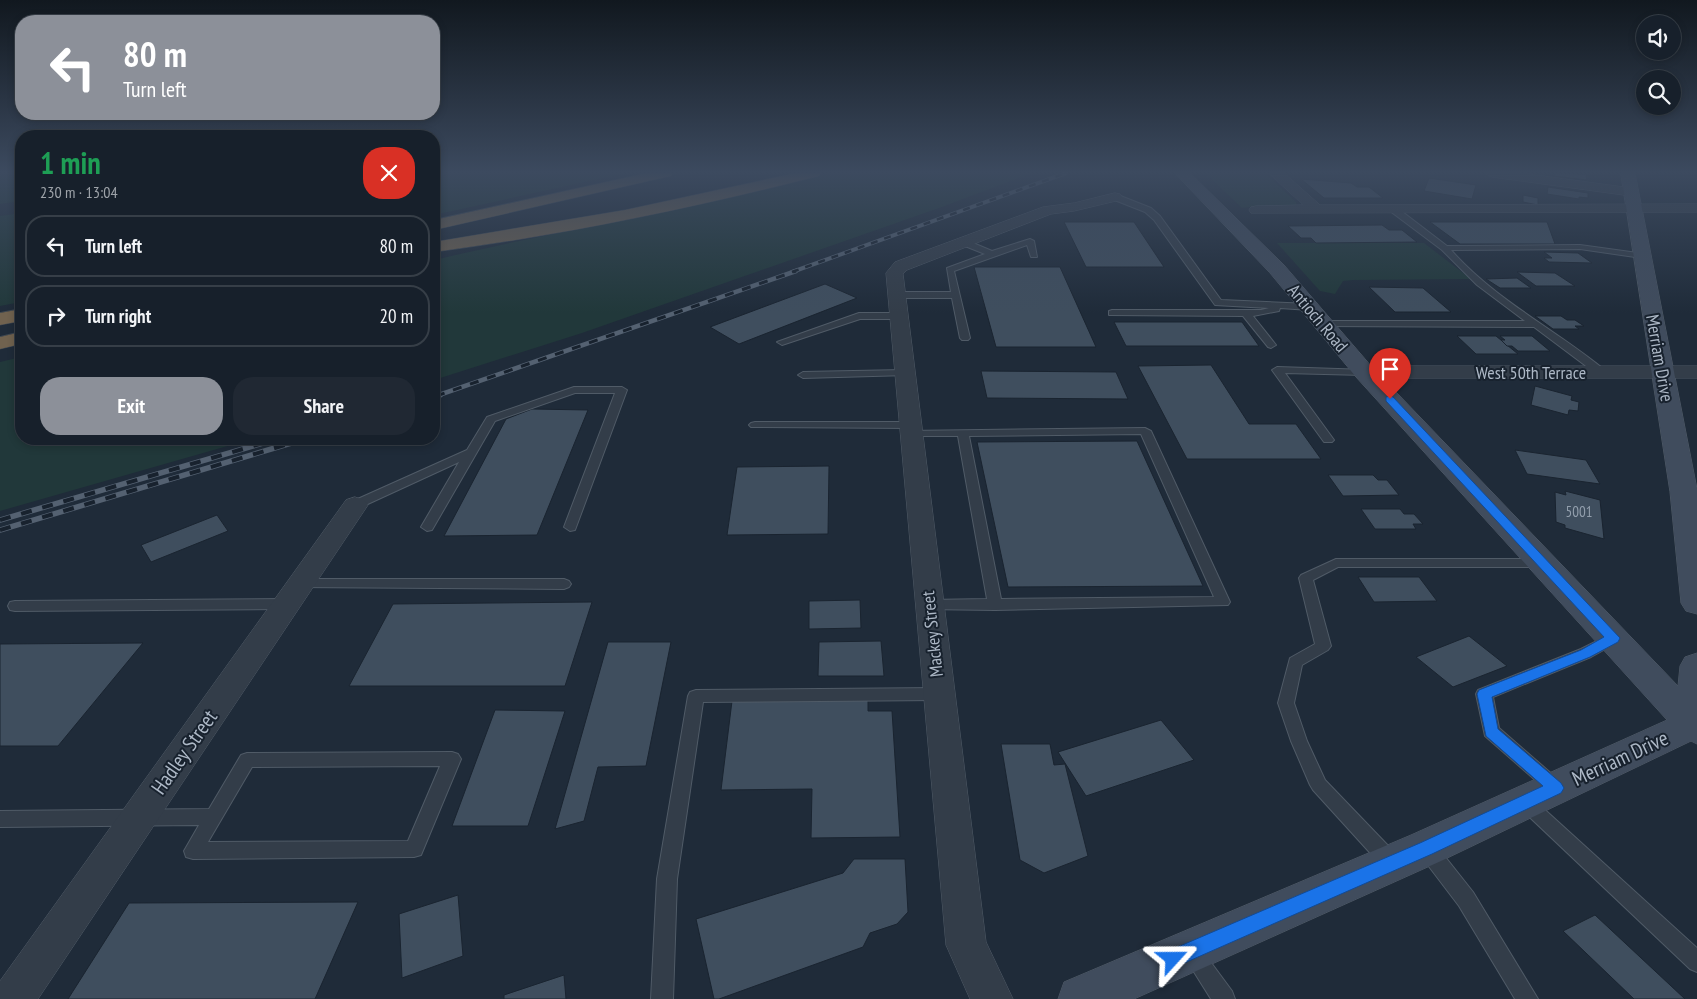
<!DOCTYPE html>
<html lang="en">
<head>
<meta charset="utf-8">
<style>
	:root { --surface:#17202b; --page:#202833; --text:#f1f3f6; --muted:#9ea3a9; --line:#363e47; --accent:#8c9099 }
	body { margin:0; font-family:"PT Sans Narrow",sans-serif; background:var(--page); color:var(--text); height:100vh; display:flex; flex-direction:column; font-size:19px; white-space:nowrap }
	* { box-sizing:border-box; margin:0 }
	p { font-size:16px; color:var(--muted) }
	.icon { flex:none; width:28px; height:28px; fill:none; stroke:currentColor; stroke-width:2; stroke-linecap:round; stroke-linejoin:round }
	.map { position:relative; flex:1; overflow:hidden }
	.side { position:absolute; left:15px; top:130px; width:425px; height:315px; display:flex; flex-direction:column; background:var(--surface); border-radius:20px; box-shadow:0 2px 8px #0003,0 0 0 1px var(--line) }
	.side>* { flex:none }
	.guide { position:absolute; left:15px; top:15px; width:425px; height:105px; border-radius:20px; box-shadow:0 2px 8px #0003,0 0 0 1px var(--line); background:#8c9099; color:#fff; overflow:hidden }
	.buttons { position:absolute; left:1636px; top:15px; display:grid; gap:10px }
	.buttons a { display:grid; place-items:center; width:45px; height:45px; border-radius:50%; background:var(--surface); box-shadow:0 2px 8px #0003,0 0 0 1px var(--line); font-size:25px }
	.pin { position:absolute; display:grid; place-items:center; width:42px; height:42px; color:#fff; margin:-51px -21px; border-radius:50% 50% 50% 0; rotate:-45deg; box-shadow:0 0 5px #0007 }
	.pin .icon { rotate:45deg }
	.me { position:absolute; width:55px; margin:-28px; rotate:66deg; stroke-linejoin:round; filter:drop-shadow(0 0 4px #0008) }
	.turn { display:flex; align-items:center; gap:18px; height:105px; padding:0 25px; font-size:22px }
	.turn .icon { width:65px; height:65px; stroke-width:2.5 }
	.turn b { display:block; font-size:35px; line-height:42px }
	.round { display:grid; place-items:center; flex:none; width:52px; height:52px; border-radius:20px; background:var(--page) }
	.summary { display:flex; align-items:center; justify-content:space-between; height:85px; padding:0 25px }
	h1 { font-size:30px; font-weight:600; line-height:38px; color:#1e9e55 }
	.cta { display:flex; gap:10px; margin-top:auto; padding:10px 25px }
	.cta a { flex:1; height:58px; border-radius:20px; background:var(--accent); color:#fff; font-size:20px; font-weight:600; line-height:58px; text-align:center }
	.cta a+a { background:var(--page); color:var(--text) }
	ul { padding:0; list-style:none }
	li { display:flex; align-items:center; gap:15px; height:62px; margin:0 10px 8px; padding:0 15px; border:2px solid var(--line); border-radius:20px }
	li div { flex:1 }
	li b { display:block; font-size:19px }
	li em { font-style:normal }
	.map>svg:first-child { display:block }
</style>
</head>
<body>
<div class="map">
<svg width="1697" height="999" viewBox="0 0 1697 999">
	<rect width="100%" height="100%" fill="#1f2b39"/>
	<g fill="#21383a">
		<path d="M0,173h21v28l-21,3z"/>
		<path d="M434,173h192l-192,42z"/>
		<path d="M830,173h201l-89,34 -360,126 -148,47v-120c131,-31 265,-53 396,-87z"/>
		<path d="M1205,173h60l31,29 1,7 -30,-4 -25,3z"/>
		<path d="M21,213v89l-21,4v-90z"/>
		<path d="M1277,243h147l47,36 -117,1 -11,1 -8,13 -15,-3z"/>
		<path d="M21,357v82h231l-252,72v-149z"/>
	</g>
	<g fill="#3f4e5e" stroke="#1a2430">
		<path d="M1554,173l32,1 1,6 -33,-4z"/>
		<path d="M1429,178l47,7 -4,14 -48,-8z"/>
		<path d="M1301,179l50,4 6,4h12l14,11h-59z"/>
		<path d="M1548,187l40,6v5l-9,-1v2l-32,-5z"/>
		<path d="M1523,195l15,3v7l-15,-3z"/>
		<path d="M1064,222h70l30,45h-78z"/>
		<path d="M1430,222h117l8,22h-95z"/>
		<path d="M1382,225l7,5h13l15,12 -101,1 -5,-5h-10l-13,-12z"/>
		<path d="M1544,252l34,1 14,10 -43,-1 -5,-4h8z"/>
		<path d="M974,267h86l36,80h-100z"/>
		<path d="M1517,272l38,1 20,13h-39z"/>
		<path d="M1517,278l14,10h-31l-14,-9z"/>
		<path d="M825,284l32,14 -118,46 -29,-17z"/>
		<path d="M1369,287l54,1 28,24h-56z"/>
		<path d="M1535,316h26l6,4h8l9,6h-9l4,3h-26z"/>
		<path d="M1114,322h128l17,24h-133z"/>
		<path d="M1457,336h39l22,18h-42z"/>
		<path d="M1500,336h32l18,15h-32l-6,-5h-5l-6,-6h4z"/>
		<path d="M1211,365l38,59h47l25,35h-134l-49,-93z"/>
		<path d="M981,371l135,1 12,27 -141,-1z"/>
		<path d="M1535,386l37,10 -1,4 8,2 -1,9 -9,-1 -1,5 -37,-10z"/>
		<path d="M532,409l56,1 -51,125 -93,1 62,-117z"/>
		<path d="M1137,441l66,145 -195,1 -31,-145z"/>
		<path d="M1515,450l71,10 14,24 -73,-10z"/>
		<path d="M829,466l-1,68 -101,1 10,-68z"/>
		<path d="M1328,475h45l5,5h9l12,15 -56,1z"/>
		<path d="M1565,491l35,9 4,39 -39,-11v-3l-9,-3 -1,-30 11,3z"/>
		<path d="M1361,509h39l4,5h10l9,10h-10l3,5h-41z"/>
		<path d="M217,515l11,16 -77,31 -10,-17z"/>
		<path d="M1358,577h61l18,24 -63,1z"/>
		<path d="M860,600l1,28 -52,1v-28z"/>
		<path d="M592,602l-27,84h-216l44,-82z"/>
		<path d="M1469,636l38,30 -54,21 -37,-30z"/>
		<path d="M881,641l3,35h-66l1,-34z"/>
		<path d="M608,642h63l-25,124 -48,1 -14,54 -29,8z"/>
		<path d="M143,643l-85,103h-58v-102z"/>
		<path d="M868,700v11h24l8,126 -89,1 1,-49 -91,1 11,-89z"/>
		<path d="M495,710l70,1 -37,115h-76z"/>
		<path d="M1161,720l33,40 -108,36 -28,-44z"/>
		<path d="M1001,744h49l4,21 11,-1 23,92 -44,17 -24,-13z"/>
		<path d="M854,859h51l3,53 -11,12 -27,9 -7,14 -144,52h-5l-18,-80 147,-46z"/>
		<path d="M458,895l5,61 -61,22 -3,-64z"/>
		<path d="M358,902l-43,97h-247l61,-96z"/>
		<path d="M1595,915l90,84h-51l-71,-68z"/>
		<path d="M564,975l2,24h-62v-4z"/>
	</g>
	<g fill="none" stroke-linecap="round" stroke-linejoin="round">
		<defs>
			<g id="service">
				<path d="M1112,195h6l33,13 9,8 61,84 89,4 5,3 -5,3 -30,-2 -1,3 -26,5 23,29 -5,3 -3,-1 -25,-31 -134,-1v-4l3,-1h149l8,-2 -54,-3 -61,-85 -9,-8 -33,-13z"/>
				<path d="M1390,207h6l51,39 133,-1 65,9v4h-3l-62,-9 -129,1c44,50 104,79 155,121l1,2 -1,2h-8l-64,-48 -214,-1v-4l3,-1h202l-48,-36 -35,-35 -52,-39z"/>
				<path d="M1030,239l4,2 3,16h-6l-4,-12 -73,26 16,67 -2,2h-6l-2,-2 -8,-40h-57l-4,-3 4,-3h56l-4,-24 38,-14 -25,-10v-4h6l26,11z"/>
				<path d="M859,313h39l5,3 -5,3h-38l-78,26 -5,-3z"/>
				<path d="M1277,367l91,3 1,2 -5,3 -79,-2 49,67 -2,2h-8l-52,-72z"/>
				<path d="M904,370l4,1 1,2 -1,2 -105,3 -5,-3 5,-3z"/>
				<path d="M574,387h48l5,3 -52,140 -5,1 -6,-4 51,-134h-40l-80,28 -63,109 -5,1 -6,-4 38,-65 -100,46h-8l-2,-3 2,-3 116,-52 20,-33z"/>
				<path d="M755,422h154l6,3 -6,3 -158,-1 -2,-2 2,-2z"/>
				<path d="M1145,428l6,3 79,171 -2,3 -233,5 -71,-1 -2,-4 2,-4 5,-1 58,-1 -29,-163h-48l-4,-1 -2,-2 2,-2zM1141,434l73,163 -213,2 -32,-163z"/>
				<path d="M1336,559h204l5,1 2,3 -2,3 -5,1h-202l-25,13 18,66 -3,4 -26,15 -8,38 13,38 18,39 72,75 2,6 -2,6 -7,3 -7,-3 -70,-77 -3,-5 -19,-44 -13,-38 12,-45 25,-14 -16,-66 2,-3z"/>
				<path d="M300,579h264l5,2 2,3 -2,3 -5,2 -269,-2 -2,-3 2,-3z"/>
				<path d="M287,599l5,1 2,4 -2,4 -5,1 -272,2 -5,-1 -2,-4 2,-4 5,-1z"/>
				<path d="M1613,633l5,1 2,4 -2,4 -27,15 -98,40 6,31 62,54 3,5 -3,5 -6,2 -6,-2 -64,-56 -9,-42 2,-4 103,-41z"/>
				<path d="M939,688l6,2 2,4 -2,4 -6,2 -236,2 -26,177 -4,120h-22l6,-120 31,-183 2,-4 6,-2z"/>
				<path d="M452,752l6,2 3,5 -40,96 -7,2 -221,2 -7,-2 -2,-6 15,-26 -199,2v-16l209,-2 32,-54 6,-2zM440,766l-32,75 -200,1 44,-75z"/>
				<path d="M1527,796l6,3 164,149v24l-7,-3 -169,-160 -3,-5 3,-5z"/>
				<path d="M1428,842l7,2 38,48 65,107h-23l-56,-93 -38,-50 -2,-6 2,-6z"/>
				<path d="M1194,946l7,3 31,42 3,8h-24l-27,-43 3,-7z"/>
			</g>
			<g id="minor">
				<path d="M1269,173h15l36,32 377,-1v8l-446,1 -2,-3 2,-3 5,-1 47,-1z"/>
				<path d="M1485,173h36l110,15 5,1 2,3 -2,3 -5,1 -139,-19z"/>
				<path d="M1115,193l5,1 2,3 -2,3 -46,11 -23,3 -144,56 -4,4 83,668 27,57h-43l-24,-54 -60,-672 9,-11 148,-55 31,-4z"/>
				<path d="M1364,366h333v12h-333l-7,-2 -3,-4 3,-4z"/>
				<path d="M355,497l9,3 4,5 -330,494h-38v-18l346,-481z"/>
			</g>
			<g id="secondary">
				<path d="M1175,173h15l94,92 88,102 306,319 2,-20 5,-9 12,-4v91l-6,-3 -250,120 -307,138h-76l6,-17 347,-147 256,-115 -311,-343 -86,-104z"/>
				<path d="M1621,173h14l62,316v125l-11,-3 -5,-8 -11,-111z"/>
			</g>
			<g id="motorway">
				<path d="M647,173h26l-2,3 -5,1 -232,53v-10z"/>
				<path d="M796,173h25l-2,3c-127,32 -256,59 -385,76v-10l191,-32z"/>
				<path d="M21,309v12l-21,4v-12z"/>
				<path d="M21,332v12l-21,5v-12z"/>
			</g>
		</defs>
		<use href="#service" stroke="#505b67" stroke-width="2"/>
		<use href="#minor" stroke="#505b67" stroke-width="1"/>
		<use href="#secondary" stroke="#505b67" stroke-width="1"/>
		<use href="#motorway" stroke="#3d4854" stroke-width="1"/>
		<use href="#service" fill="#333d49" fill-rule="evenodd"/>
		<use href="#minor" fill="#333d49" fill-rule="evenodd"/>
		<use href="#secondary" fill="#404c5d" fill-rule="evenodd"/>
		<use href="#motorway" fill="#70624f" fill-rule="evenodd"/>
		<defs>
			<path id="rail-far2" d="M792,272l274,-99"/>
			<path id="rail-far1" d="M436,396l360,-125"/>
			<g id="rail">
				<path d="M434,397l6,-2"/>
				<path d="M0,520l277,-81"/>
				<path d="M0,530l305,-91"/>
			</g>
		</defs>
		<use href="#rail-far2" stroke="#546171" stroke-width="4"/>
		<use href="#rail-far1" stroke="#546171" stroke-width="4.5"/>
		<use href="#rail" stroke="#546171" stroke-width="5.5"/>
		<use href="#rail-far2" stroke="#18222e" stroke-width="2.5" stroke-dasharray="7" stroke-linecap="butt"/>
		<use href="#rail-far1" stroke="#18222e" stroke-width="3" stroke-dasharray="9" stroke-linecap="butt"/>
		<use href="#rail" stroke="#18222e" stroke-width="4" stroke-dasharray="11" stroke-linecap="butt"/>
	</g>
	<linearGradient id="sky" x2="0" y2="1"><stop stop-color="#11181f"/><stop offset="0.55" stop-color="#3c4a5f"/><stop offset="1" stop-color="#3c4a5f" stop-opacity="0"/></linearGradient>
	<rect width="1697" height="313" fill="url(#sky)"/>
	<path fill="#1a73e8" stroke="#114b97" d="M1390,396l3,1 227,241 -2,4 -28,15 -98,40 6,32 63,54 3,5 -3,5 -129,61 -259,114 -7,-2 -3,-7 3,-7 254,-109 123,-57 -57,-50 -9,-42 2,-4 102,-40 23,-13 -218,-236v-4z"/>
	<g text-anchor="middle" dominant-baseline="central" stroke-width="4" stroke-linejoin="round" paint-order="stroke">
		<g font-size="15" fill="#929eac">
			<text x="1579" y="511">5001</text>
		</g>
		<g font-size="18" fill="#adb8c6" stroke="#18222e">
			<text transform="translate(1318 318) rotate(50)">Antioch Road</text>
			<text transform="translate(1660 358) rotate(80)">Merriam Drive</text>
			<text x="1531" y="372">West 50th Terrace</text>
			<text transform="translate(932 634) rotate(-96)">Mackey Street</text>
		</g>
		<g font-size="21" fill="#adb8c6" stroke="#18222e">
			<text transform="translate(184 752) rotate(-55)">Hadley Street</text>
			<text transform="translate(1620 758) rotate(-25)">Merriam Drive</text>
		</g>
	</g>
</svg>
<div class="buttons">
<a><svg class="icon" aria-label="sound" viewBox="0 0 24 24"><path d="M4 9h4l5-4v14l-5-4H4zM17 9q2 3 0 6"/></svg></a>
<a><svg class="icon" aria-label="search" viewBox="0 0 24 24"><circle cx="10" cy="10" r="6"/><path d="M15 15l6 6"/></svg></a>
</div>
<div class="pin" style="left:1390px;top:399px;background:#d93025"><svg class="icon" aria-label="arrive" viewBox="0 0 24 24"><path d="M6 21V4h12l-3 4 3 4H6"/></svg></div>
<svg class="me" style="left:1173px;top:959px" viewBox="-20 -20 40 40"><path d="M0-17L14 15 0 8-14 15z" fill="#1a73e8" stroke="#fff" stroke-width="4"/></svg>
<div class="guide">
<div class="turn"><svg class="icon" aria-label="left" viewBox="0 0 24 24"><path d="M17 20v-9H6M10 6l-5 5 5 5"/></svg><div><b>80 m</b>Turn left</div></div>
</div>
<section class="side">
<div class="summary"><div><h1>1 min</h1><p>230 m · 13:04</p></div><a class="round" style="background:#d93025;color:#fff"><svg class="icon" aria-label="close" viewBox="0 0 24 24"><path d="M6 6l12 12M18 6L6 18"/></svg></a></div>
<ul>
<li><svg class="icon" aria-label="left" viewBox="0 0 24 24"><path d="M17 20v-9H6M10 6l-5 5 5 5"/></svg><div><b>Turn left</b></div><em>80 m</em></li>
<li><svg class="icon" aria-label="right" viewBox="0 0 24 24"><path d="M7 20v-9h11M14 6l5 5-5 5"/></svg><div><b>Turn right</b></div><em>20 m</em></li>
</ul>
<div class="cta"><a>Exit</a><a>Share</a></div>
</section>
</div>
</body>
</html>
